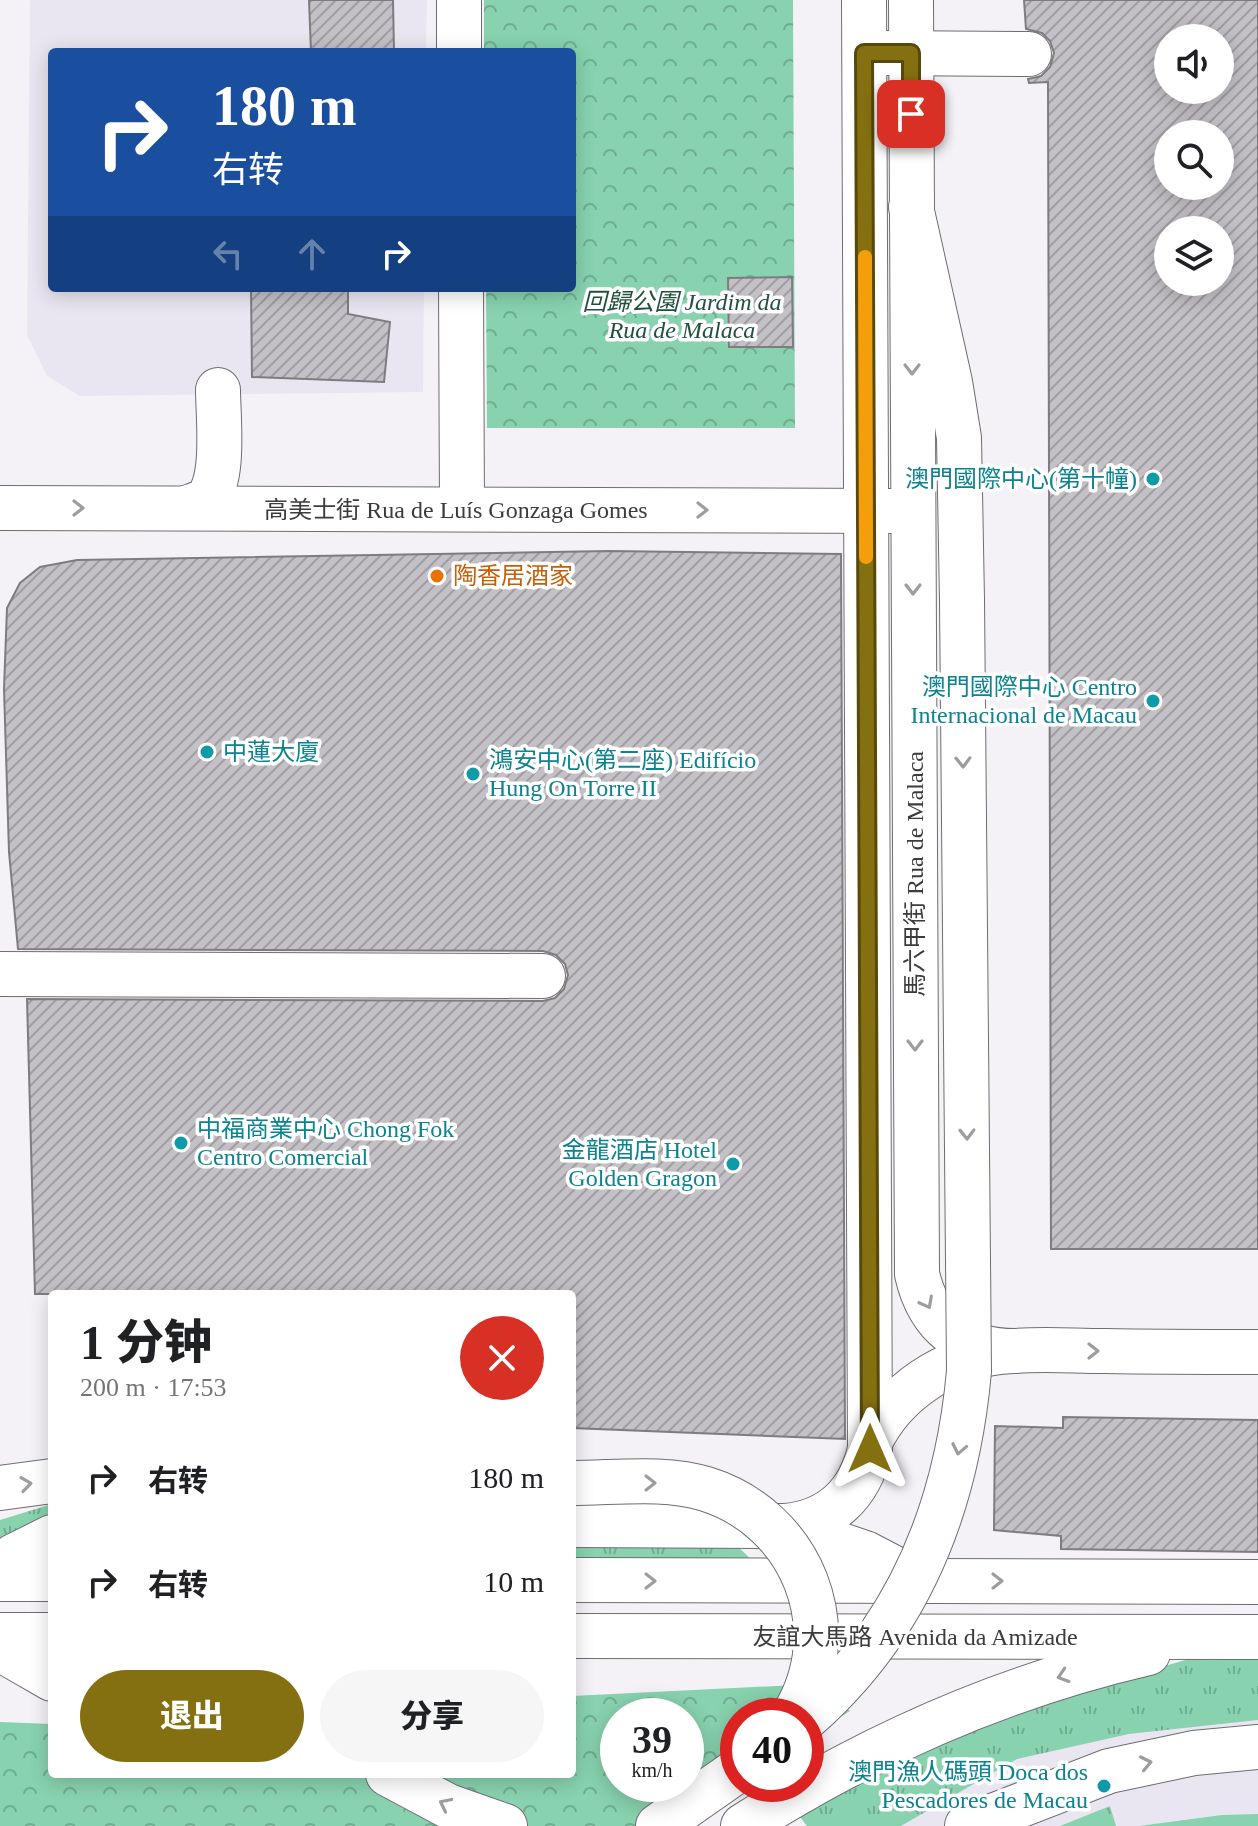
<!DOCTYPE html>
<html lang="zh">
<head>
<meta charset="utf-8">
<style>
	:root { --surface:#fff; --page:#f6f6f6; --text:#202124; --muted:#757577; --accent:#847010 }
	body { margin:0; font-family:"Times New Roman","Noto Sans SC",serif; background:var(--page); color:var(--text); height:100vh; display:flex; flex-direction:column; font-size:30px; white-space:nowrap }
	* { box-sizing:border-box; margin:0 }
	p { font-size:26px; color:var(--muted) }
	.icon { flex:none; width:44px; height:44px; fill:none; stroke:currentColor; stroke-width:2; stroke-linecap:round; stroke-linejoin:round }
	.map { position:relative; flex:1; overflow:hidden }
	.side { position:absolute; left:48px; top:1290px; width:528px; height:488px; display:flex; flex-direction:column; background:var(--surface); border-radius:8px; box-shadow:0 4px 20px #0003 }
	.side>* { flex:none }
	.guide { position:absolute; left:48px; top:48px; width:528px; height:244px; border-radius:8px; box-shadow:0 4px 20px #0003; background:#1a4fa0; color:#fff; overflow:hidden }
	.fabs { position:absolute; left:1154px; top:24px; display:grid; gap:16px }
	.fabs a { display:grid; place-items:center; width:80px; height:80px; border-radius:50%; background:var(--surface); box-shadow:0 4px 20px #0003; font-size:40px }
	.speed { position:absolute; left:600px; top:1698px; display:flex; gap:16px; font-size:40px; font-weight:700; text-align:center }
	.speed>* { display:grid; place-content:center; width:104px; height:104px; border-radius:50%; background:var(--surface); box-shadow:0 4px 20px #0003; line-height:1 }
	.speed small { font-size:20px; font-weight:400 }
	.speed .limit { border:12px solid #d22; background:#fff; color:#111 }
	.pin { position:absolute; display:grid; place-items:center; width:68px; height:68px; color:#fff; margin:-34px; border-radius:16px; box-shadow:0 4px 12px #0006 }
	.me { position:absolute; width:88px; margin:-44px; rotate:0deg; stroke-linejoin:round; filter:drop-shadow(0 0 6px #0008) }
	.turn { display:flex; align-items:center; gap:28px; height:168px; padding:0 32px; font-size:36px }
	.turn .icon { width:104px; height:104px; stroke-width:2.5 }
	.turn b { display:block; font-size:56px; line-height:68px }
	.lanes { display:flex; align-items:center; height:76px; padding:0 32px; background:#0003; justify-content:center; gap:40px; direction:ltr }
	.lanes .off { opacity:.35 }
	.round { display:grid; place-items:center; flex:none; width:84px; height:84px; border-radius:42px; background:var(--page) }
	.overview { display:flex; align-items:center; justify-content:space-between; height:136px; padding:0 32px }
	h1 { font-size:48px; font-weight:800; line-height:60px }
	.cta { display:flex; gap:16px; margin-top:auto; padding:16px 32px }
	.cta a { flex:1; height:92px; border-radius:48px; background:var(--accent); color:#fff; font-size:32px; font-weight:800; line-height:92px; text-align:center }
	.cta a+a { background:var(--page); color:var(--text) }
	ul { padding:0; list-style:none }
	li { display:flex; align-items:center; gap:24px; height:104px; padding:0 32px }
	li div { flex:1 }
	li b { display:block; font-size:30px }
	li em { font-style:normal }
	.map>svg:first-child { display:block }
</style>
</head>
<body>
<div class="map">
<svg width="1258" height="1826" viewBox="0 0 1258 1826">
	<defs>
		<pattern id="grass-tufts" width="24" height="20" patternUnits="userSpaceOnUse" patternTransform="scale(2)"><rect width="24" height="20" fill="#88d2af"/><path d="M3 7l-1-3M5 7V3M7 7l1-3M15 17l-1-3M17 17v-4M19 17l1-3" fill="none" stroke="#70ac90"/></pattern>
		<pattern id="park-crowns" width="20" height="18" patternUnits="userSpaceOnUse" patternTransform="scale(2)"><rect width="20" height="18" fill="#88d2af"/><path d="M2 6a3 3 0 1 1 6 0M12 15a3 3 0 1 1 6 0" fill="none" stroke="#70ac90"/></pattern>
		<pattern id="building-hatch" width="6" height="6" patternUnits="userSpaceOnUse" patternTransform="scale(2)"><rect width="6" height="6" fill="#c4c1c6"/><path d="M-1 1l2-2M0 6l6-6M5 7l2-2" fill="none" stroke="#a09ea2"/></pattern>
	</defs>
	<rect width="100%" height="100%" fill="#f4f2f7"/>
	<g fill="#eae6f1">
		<path d="M30,0h397l-1,52h-374v236h372l-1,104 -343,4 -33,-20 -20,-41z"/>
		<path d="M1258,1719v107h-386l152,-79z"/>
	</g>
	<g fill="url(#grass-tufts)">
		<path d="M52,1504v61l-52,2v-47z"/>
		<path d="M572,1504l128,6 59,57 -187,-1z"/>
		<path d="M1258,1655v65l-129,14 -112,25 -116,67h-94l-10,-13 185,-87 66,-26 151,-44z"/>
		<path d="M1110,1806l6,20h-56z"/>
		<path d="M1258,1814v12h-119l83,-11z"/>
	</g>
	<g fill="url(#park-crowns)" fill-rule="evenodd">
		<path d="M484,0h309l2,428h-308l-1,-140h86v-236h-88z"/>
		<path d="M816,1684l34,27 -44,28v-23h-68v66l-71,44h-667v-104l52,2v50h520v-78zM618,1716h68v68h-68z"/>
	</g>
	<g fill="url(#building-hatch)" stroke="#7e7c80" stroke-width="2" fill-rule="evenodd">
		<path d="M309,0h84l1,52h-83z"/>
		<path d="M1024,0h234v1249h-207l-3,-1167 -19,1 -1,-4 13,-3 9,-9 4,-14 -4,-12 -8,-8 -16,-4zM1168,38h52v52h-52zM1168,134h52v52h-52zM1168,230h52v52h-52z"/>
		<path d="M792,277l1,70h-64l-1,-69z"/>
		<path d="M251,288h97v26l42,8 -6,60 -132,-5z"/>
		<path d="M609,551l232,3 4,885 -273,-11v-134h-537l-8,-295 516,2 12,-3 9,-9 4,-14 -3,-11 -9,-9 -13,-4 -525,-2 -9,-97 -5,-163 3,-81 13,-25 20,-16 37,-7z"/>
		<path d="M1063,1417l195,3v132l-197,-3v-13l-67,-6 1,-104 68,2z"/>
	</g>
	<g fill="none" stroke-linecap="round" stroke-linejoin="round">
		<defs>
			<g id="minor">
				<path d="M459,0v52"/>
				<path d="M911,0l6,1274c12,52 45,77 98,77"/>
				<path d="M882,53l147,1"/>
				<path d="M461,288l1,221"/>
				<path d="M0,508l894,3"/>
				<path d="M186,508c5,-2 13,-4 18,-7 22,-15 14,-86 14,-111"/>
				<path d="M0,974l543,2"/>
				<path d="M870,1442c24,-50 76,-84 131,-90 34,-4 70,-1 104,-1 51,1 102,1 153,1"/>
				<path d="M785,1526c46,-4 75,-33 85,-77l-6,-1449"/>
				<path d="M967,1826l142,-55 85,-18 64,-6"/>
			</g>
			<g id="major">
				<path d="M911,207l39,175 9,56 3,162"/>
				<path d="M0,1488l52,-7"/>
				<path d="M572,1525l213,1 80,27 46,24"/>
				<path d="M0,1567l14,-11 38,-19"/>
				<path d="M0,1579h52"/>
				<path d="M572,1580l686,2"/>
				<path d="M0,1635h52"/>
				<path d="M572,1636l686,1"/>
				<path d="M0,1649l52,30"/>
				<path d="M388,1774l60,32 57,20"/>
				<path d="M658,1826l80,-56"/>
				<path d="M743,1826c124,-79 262,-140 405,-173"/>
			</g>
		</defs>
		<use href="#minor" stroke="#6f6d72" stroke-width="46"/>
		<use href="#major" stroke="#6f6d72" stroke-width="46"/>
		<use href="#minor" stroke="#fff" stroke-width="44"/>
		<use href="#major" stroke="#fff" stroke-width="44"/>
		<defs>
			<g id="major-bridge">
				<path d="M572,1483c43,0 93,-7 134,6 96,30 141,140 87,227"/>
				<path d="M806,1718c104,-91 151,-212 163,-347l-7,-771"/>
			</g>
		</defs>
		<use href="#major-bridge" stroke="#6f6d72" stroke-width="46" stroke-linecap="butt"/>
		<use href="#major-bridge" stroke="#fff" stroke-width="44"/>
	</g>
	<defs><path id="oneway-chevron" d="M-2-3.5L2.5 0L-2 3.5" fill="none" stroke-width="1.6" stroke-linecap="round" stroke-linejoin="round" transform="scale(2)"/></defs>
	<g stroke="#9e9d9e">
		<use href="#oneway-chevron" transform="translate(912 369) rotate(90)"/>
		<use href="#oneway-chevron" transform="translate(78 508)"/>
		<use href="#oneway-chevron" transform="translate(702 510)"/>
		<use href="#oneway-chevron" transform="translate(913 589) rotate(90)"/>
		<use href="#oneway-chevron" transform="translate(963 762) rotate(89)"/>
		<use href="#oneway-chevron" transform="translate(915 1045) rotate(90)"/>
		<use href="#oneway-chevron" transform="translate(967 1134) rotate(89)"/>
		<use href="#oneway-chevron" transform="translate(927 1303) rotate(62)"/>
		<use href="#oneway-chevron" transform="translate(1093 1351)"/>
		<use href="#oneway-chevron" transform="translate(959 1449) rotate(101)"/>
		<use href="#oneway-chevron" transform="translate(650 1483)"/>
		<use href="#oneway-chevron" transform="translate(26 1484) rotate(-8)"/>
		<use href="#oneway-chevron" transform="translate(650 1581)"/>
		<use href="#oneway-chevron" transform="translate(997 1581)"/>
		<use href="#oneway-chevron" transform="translate(1063 1676) rotate(162)"/>
		<use href="#oneway-chevron" transform="translate(1146 1763) rotate(-12)"/>
		<use href="#oneway-chevron" transform="translate(445 1804) rotate(-154)"/>
	</g>
	<g fill="none" stroke-linecap="round" stroke-linejoin="round">
		<defs>
			<path id="route" d="M870,1449l-6,-1396h47v61"/>
		</defs>
		<use href="#route" stroke="#56490a" stroke-width="20"/>
		<use href="#route" stroke="#847010" stroke-width="14"/>
		<path stroke="#f59e0b" stroke-width="14" d="M865,257l1,300"/>
	</g>
	<g fill="#0f9aa8" stroke="#fff" stroke-width="3">
		<circle cx="1153" cy="479" r="8"/>
		<circle cx="1153" cy="701" r="8"/>
		<circle cx="207" cy="752" r="8"/>
		<circle cx="473" cy="774" r="8"/>
		<circle cx="181" cy="1143" r="8"/>
		<circle cx="733" cy="1164" r="8"/>
		<circle cx="1104" cy="1786" r="8"/>
	</g>
	<circle fill="#e8710a" stroke="#fff" stroke-width="3" cx="437" cy="576" r="8"/>
	<g text-anchor="middle" dominant-baseline="central" stroke-width="7" stroke-linejoin="round" paint-order="stroke">
		<g font-size="24" font-style="italic" fill="#21503c" stroke="#fff">
			<text x="682" y="302">回歸公園 Jardim da<tspan x="682" dy="28">Rua de Malaca</tspan></text>
		</g>
		<g font-size="24" fill="#0d838f" stroke="#fff" text-anchor="end">
			<text x="1137" y="479">澳門國際中心(第十幢)</text>
			<text x="1137" y="687">澳門國際中心 Centro<tspan x="1137" dy="28">Internacional de Macau</tspan></text>
			<text x="223" y="752" text-anchor="start">中蓮大廈</text>
			<text x="489" y="760" text-anchor="start">鴻安中心(第二座) Edifício<tspan x="489" dy="28">Hung On Torre II</tspan></text>
			<text x="197" y="1129" text-anchor="start">中福商業中心 Chong Fok<tspan x="197" dy="28">Centro Comercial</tspan></text>
			<text x="717" y="1150">金龍酒店 Hotel<tspan x="717" dy="28">Golden Gragon</tspan></text>
			<text x="1088" y="1772">澳門漁人碼頭 Doca dos<tspan x="1088" dy="28">Pescadores de Macau</tspan></text>
		</g>
		<g font-size="24" fill="#3c3b3d" stroke="#fff">
			<text x="456" y="510">高美士街 Rua de Luís Gonzaga Gomes</text>
			<text transform="translate(915 874) rotate(-90)">馬六甲街 Rua de Malaca</text>
			<text x="915" y="1637">友誼大馬路 Avenida da Amizade</text>
		</g>
		<g font-size="24" fill="#c56008" stroke="#fff" text-anchor="start">
			<text x="453" y="576">陶香居酒家</text>
		</g>
	</g>
</svg>
<div class="fabs">
<a><svg class="icon" aria-label="sound" viewBox="0 0 24 24"><path d="M4 9h4l5-4v14l-5-4H4zM17 9q2 3 0 6"/></svg></a>
<a><svg class="icon" aria-label="search" viewBox="0 0 24 24"><circle cx="10" cy="10" r="6"/><path d="M15 15l6 6"/></svg></a>
<a><svg class="icon" aria-label="layers" viewBox="0 0 24 24"><path d="M12 4l9 5-9 5-9-5zM3 14l9 5 9-5"/></svg></a>
</div>
<div class="speed"><div>39<small>km/h</small></div><div class="limit">40</div></div>
<div class="pin" style="left:911px;top:114px;background:#d93025"><svg class="icon" aria-label="arrive" viewBox="0 0 24 24"><path d="M6 21V4h12l-3 4 3 4H6"/></svg></div>
<svg class="me" style="left:870px;top:1449px" viewBox="-20 -20 40 40"><path d="M0-17L14 15 0 8-14 15z" fill="#847010" stroke="#fff" stroke-width="4"/></svg>
<div class="guide">
<div class="turn"><svg class="icon" aria-label="right" viewBox="0 0 24 24"><path d="M7 20v-9h11M14 6l5 5-5 5"/></svg><div><b>180 m</b>右转</div></div>
<div class="lanes"><svg class="icon off" aria-label="left" viewBox="0 0 24 24"><path d="M17 20v-9H6M10 6l-5 5 5 5"/></svg><svg class="icon off" aria-label="ahead" viewBox="0 0 24 24"><path d="M12 20V5M6 11l6-6 6 6"/></svg><svg class="icon" aria-label="right" viewBox="0 0 24 24"><path d="M7 20v-9h11M14 6l5 5-5 5"/></svg></div>
</div>
<section class="side">
<div class="overview"><div><h1>1 分钟</h1><p>200 m · 17:53</p></div><a class="round" style="background:#d93025;color:#fff"><svg class="icon" aria-label="close" viewBox="0 0 24 24"><path d="M6 6l12 12M18 6L6 18"/></svg></a></div>
<ul>
<li><svg class="icon" aria-label="right" viewBox="0 0 24 24"><path d="M7 20v-9h11M14 6l5 5-5 5"/></svg><div><b>右转</b></div><em>180 m</em></li>
<li><svg class="icon" aria-label="right" viewBox="0 0 24 24"><path d="M7 20v-9h11M14 6l5 5-5 5"/></svg><div><b>右转</b></div><em>10 m</em></li>
</ul>
<div class="cta"><a>退出</a><a>分享</a></div>
</section>
</div>
</body>
</html>
